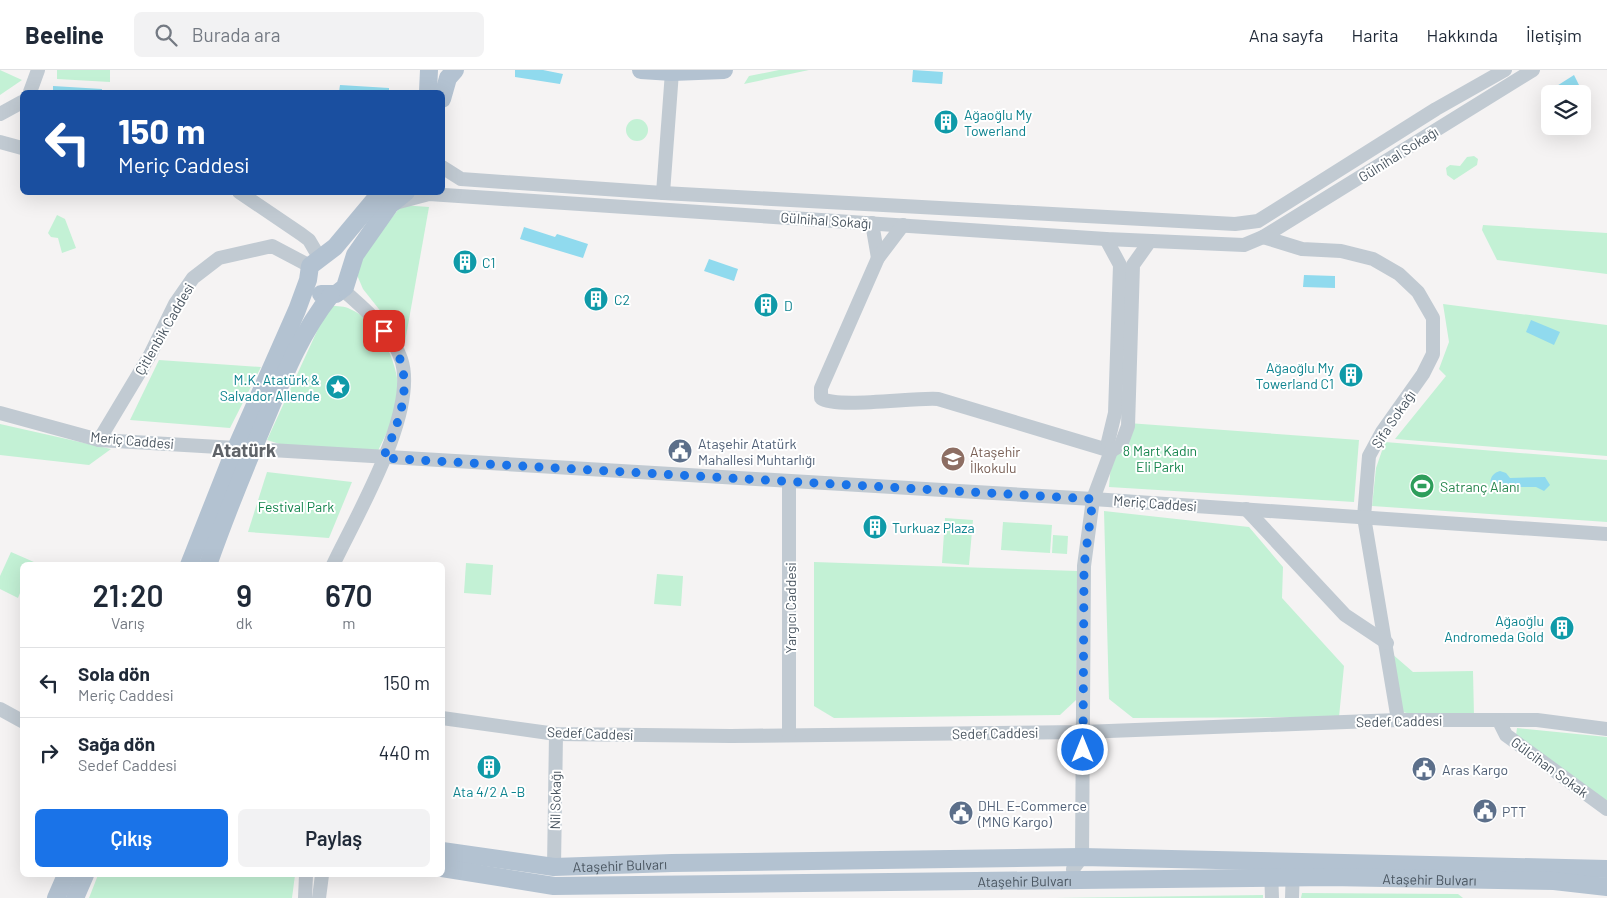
<!DOCTYPE html>
<html lang="tr">
<head>
<meta charset="utf-8">
<style>
	:root { --surface:#fff; --page:#f2f2f3; --text:#1f2937; --muted:#747a83; --line:#e0e1e3; --accent:#1a73e8 }
	body { margin:0; font-family:Barlow,sans-serif; background:var(--page); color:var(--text); height:100vh; display:flex; flex-direction:column; font-size:19px; white-space:nowrap }
	* { box-sizing:border-box; margin:0 }
	p { font-size:16px; color:var(--muted) }
	.icon { flex:none; width:28px; height:28px; fill:none; stroke:currentColor; stroke-width:2; stroke-linecap:round; stroke-linejoin:round }
	.map { position:relative; flex:1; overflow:hidden }
	.panel { position:absolute; left:20px; top:492px; width:425px; height:315px; display:flex; flex-direction:column; background:var(--surface); border-radius:8px; box-shadow:0 5px 20px #0002 }
	.panel>* { flex:none }
	.hud { position:absolute; left:20px; top:20px; width:425px; height:105px; border-radius:8px; box-shadow:0 5px 20px #0002; background:#1a4fa0; color:#fff; overflow:hidden }
	.tools { position:absolute; left:1541px; top:15px; display:grid; gap:10px }
	.tools a { display:grid; place-items:center; width:50px; height:50px; border-radius:8px; background:var(--surface); box-shadow:0 5px 20px #0002; font-size:25px }
	.pin { position:absolute; display:grid; place-items:center; width:42px; height:42px; color:#fff; margin:-21px; border-radius:10px; box-shadow:0 2px 8px #0006 }
	.me { position:absolute; width:55px; margin:-28px; rotate:0deg; stroke-linejoin:round; filter:drop-shadow(0 0 4px #0008) }
	.turn { display:flex; align-items:center; gap:18px; height:105px; padding:0 15px; font-size:22px }
	.turn .icon { width:65px; height:65px; stroke-width:2.5 }
	.turn b { display:block; font-size:35px; line-height:42px }
	.eta { display:flex; justify-content:space-evenly; align-items:center; height:85px; text-align:center }
	.eta b { font-size:30px; font-weight:600; line-height:35px }
	.action { display:flex; gap:10px; margin-top:auto; padding:10px 15px }
	.action a { flex:1; height:58px; border-radius:8px; background:var(--accent); color:#fff; font-size:20px; font-weight:600; line-height:58px; text-align:center }
	.action a+a { background:var(--page); color:var(--text) }
	ul { padding:0; list-style:none }
	li { display:flex; align-items:center; gap:15px; height:70px; padding:0 15px; border-top:1px solid var(--line) }
	li div { flex:1 }
	li b { display:block; font-size:19px }
	li em { font-style:normal }
	header { display:flex; align-items:center; gap:30px; box-sizing:border-box; height:70px; padding:0 25px; background:var(--surface); border-bottom:1px solid var(--line) }
	header strong { font-size:24px }
	nav { display:flex; gap:28px; margin-inline-start:auto; font-size:18px }
	.search { width:350px; height:45px; background:var(--page); display:flex; align-items:center; gap:12px; box-sizing:border-box; padding:0 18px; border-radius:8px; color:var(--muted); font-size:19px }
	.map>svg:first-child { display:block }
</style>
</head>
<body>
<header>
<strong>Beeline</strong>
<div class="search"><svg class="icon" aria-label="search" viewBox="0 0 24 24"><circle cx="10" cy="10" r="6"/><path d="M15 15l6 6"/></svg>Burada ara</div>
<nav><a>Ana sayfa</a><a>Harita</a><a>Hakkında</a><a>İletişim</a></nav>
</header>
<div class="map">
<svg width="1607" height="828" viewBox="0 0 1607 828">
	<rect width="100%" height="100%" fill="#f5f3f3"/>
	<g fill="#c3f1d5">
		<path d="M0,0l22,10 -22,15z"/>
		<path d="M57,0h53v12l-53,-3z"/>
		<path d="M779,0h30l-65,14 5,-8z"/>
		<circle cx="637" cy="60" r="11"/>
		<path d="M1474,86l4,3 -1,6 -23,15 -7,-5 -1,-7 4,-3 10,1 7,-9z"/>
		<path d="M402,135l27,2 -24,135 -42,-53 -6,-14 3,-18z"/>
		<path d="M57,145l8,4 11,29 -14,5 -4,-15 -7,-1 -3,-4z"/>
		<path d="M1483,155l124,8v41l-110,-14 -15,-30z"/>
		<path d="M1443,234l164,21v131l-212,-17 51,-63 -7,-7 10,-27z"/>
		<path d="M331,236c6,0 14,0 19,3 30,12 52,59 48,91 -3,18 -13,36 -21,53l-91,-7 -19,-6 56,-122z"/>
		<path d="M159,290l102,7 -31,61 -100,-8z"/>
		<path d="M1128,353l231,17 -5,62 -245,-15 2,-23z"/>
		<path d="M0,354l111,25 -22,16 -89,-10z"/>
		<path d="M1385,372l222,18v62l-235,-16 4,-38z"/>
		<path d="M267,402l85,10 -23,56 -81,-6z"/>
		<path d="M1104,441l145,16 34,40 -1,31 62,68 -5,51 -206,1 -24,-19z"/>
		<path d="M945,448l28,2 -4,45 -27,-2z"/>
		<path d="M1003,452l49,3 -2,28 -49,-3z"/>
		<path d="M1053,465l15,1 -1,18 -15,-1z"/>
		<path d="M11,482l23,10 -1,3h-11v23l-4,10 -18,-9v-13z"/>
		<path d="M814,492l264,9 -2,129 -16,15 -226,3 -20,-12z"/>
		<path d="M466,493l27,2 -2,30 -27,-2z"/>
		<path d="M657,504l26,2 -2,30 -27,-2z"/>
		<path d="M1391,583l22,19 60,-1 1,45h-52l-20,-4z"/>
		<path d="M1517,658l90,9v67l-91,-69z"/>
		<path d="M98,805h197l-3,23h-203z"/>
		<path d="M1302,823l156,1 5,4h-162z"/>
		<path d="M1263,825v3h-208z"/>
	</g>
	<g fill="#90daee">
		<path d="M515,0h28l20,4 -3,10 -45,-7z"/>
		<path d="M913,0l30,2 -1,12 -30,-2z"/>
		<path d="M1574,5l7,14 -10,5h-17l-2,-5z"/>
		<path d="M340,15l49,3v4h-50z"/>
		<path d="M53,16l49,3v3h-49z"/>
		<path d="M524,157l31,10 2,-3 31,10 -5,14 -63,-19z"/>
		<path d="M709,189l29,10 -4,12 -30,-10z"/>
		<path d="M1304,205l31,1v12l-32,-1z"/>
		<path d="M1531,250l29,12 -6,13 -28,-13z"/>
		<path d="M1500,401l6,2 4,5 35,-1 5,8 -6,6 -8,-4h-27l-6,4 -7,-1 -5,-4c-2,-8 2,-13 9,-15z"/>
	</g>
	<g fill="none" stroke-linecap="round" stroke-linejoin="round">
		<g stroke="#c1cad2" stroke-width="14">
			<path d="M30,22l8,-22"/>
			<path d="M0,44l22,-12"/>
			<path d="M0,72l22,6"/>
			<path d="M442,97l19,12 202,14 572,31 23,-3 178,-112 69,-39"/>
			<path d="M239,122l62,42 8,6 10,17"/>
			<path d="M663,123l9,-121"/>
			<path d="M395,133l34,-9 677,45 138,6 19,-8 270,-167"/>
			<path d="M872,153l6,35"/>
			<path d="M903,155l-25,33 -57,130v10c15,11 94,-1 117,1l173,52"/>
			<path d="M1263,167l39,12 39,2 32,8 26,15 19,18 15,26v36l-10,20 -41,58 -13,24 -5,61 34,203"/>
			<path d="M1106,169l14,26 -5,148 -7,29 3,9"/>
			<path d="M0,343l99,27 137,8"/>
			<path d="M99,370l51,-85 25,-51 18,-26 26,-20 53,-12 38,20"/>
			<path d="M253,379l840,50 514,35"/>
			<path d="M1246,439l99,106 42,28"/>
			<path d="M333,495c23,-49 86,-154 68,-206 -10,-29 -37,-50 -59,-70"/>
			<path d="M0,639l22,12"/>
			<path d="M442,648l114,16 175,2 352,-4 315,-12h139l70,9"/>
			<path d="M1499,651l7,14 101,74"/>
			<path d="M789,665v-254"/>
			<path d="M554,797l2,-133"/>
			<path d="M1271,799l1,29"/>
			<path d="M1074,809l-1,-10 9,-12 2,-291 9,-67 18,-48 10,-6 7,-19 5,-161 17,-24"/>
			<path d="M305,828l1,-23"/>
			<path d="M319,828l3,-23"/>
			<path d="M1292,828l1,-31"/>
		</g>
		<g stroke="#b3c2d1" stroke-width="18">
			<path d="M641,0l31,2 52,-2"/>
			<path d="M428,22l1,-22"/>
			<path d="M442,29l6,-21 7,-8"/>
			<path d="M321,224h15l9,-7 10,-32 35,-50 16,-13"/>
			<path d="M189,495l40,-101 68,-154 11,-30 2,-14 25,-19 46,-55"/>
			<path d="M208,495c17,-48 36,-95 56,-142 19,-45 36,-89 67,-128"/>
			<path id="s1" d="M442,781l112,16 118,-4 410,-6 525,12"/>
			<path id="s2" d="M442,798l112,18 775,-9 225,4 53,6"/>
			<path d="M56,828l10,-23"/>
			<path d="M75,828l10,-23"/>
		</g>
	</g>
	<g fill="none" stroke-linecap="round" stroke-linejoin="round">
		<path stroke="#1a73e8" stroke-width="9" stroke-dasharray="0 16.2" d="M384,261c34,42 19,83 -1,127l710,41 -9,67 -1,184"/>
	</g>
	<defs>
		<symbol id="building-disc" viewBox="-11 -11 22 22"><circle r="9.5" fill="#0f9aa8" stroke="#fff"/><path d="M-4-6H4V6H1V3H-1V6H-4ZM-2.5-4.3h1.7v1.8h-1.7ZM.8-4.3h1.7v1.8H.8ZM-2.5-1h1.7V.8h-1.7ZM.8-1h1.7V.8H.8Z" fill="#fff"/></symbol>
		<symbol id="sight-disc" viewBox="-11 -11 22 22"><circle r="9.5" fill="#0f9aa8" stroke="#fff"/><path d="M0-6L1.8-2.2L6-1.7L2.9 1.2L3.7 5.4L0 3.3L-3.7 5.4L-2.9 1.2L-6-1.7L-1.8-2.2Z" fill="#fff"/></symbol>
		<symbol id="civic-disc" viewBox="-11 -11 22 22"><circle r="9.5" fill="#5c6f8a" stroke="#fff"/><path d="M-.6-6.5H3V-4.5H.6V-3L4-1V1h2V6H-6V1h2V-1L-.6-3ZM-1.2 2.5V6h2.4V2.5Z" fill="#fff"/></symbol>
		<symbol id="school-disc" viewBox="-11 -11 22 22"><circle r="9.5" fill="#8d6e63" stroke="#fff"/><path d="M0-5L7-2L0 1L-7-2ZM-4 1L0 2.5L4 1V4Q0 6-4 4Z" fill="#fff"/></symbol>
		<symbol id="stadium-disc" viewBox="-11 -11 22 22"><circle r="9.5" fill="#2e9e5b" stroke="#fff"/><path d="M0-5a6.5 5 0 1 0 0 10a6.5 5 0 1 0 0-10ZM-3.5-1.8h7v3.6h-7Z" fill="#fff"/></symbol>
	</defs>
	<g fill-rule="evenodd">
		<use href="#building-disc" x="932" y="38" width="28" height="28"/>
		<use href="#building-disc" x="451" y="178" width="28" height="28"/>
		<use href="#building-disc" x="582" y="215" width="28" height="28"/>
		<use href="#building-disc" x="752" y="221" width="28" height="28"/>
		<use href="#building-disc" x="1337" y="291" width="28" height="28"/>
		<use href="#sight-disc" x="324" y="303" width="28" height="28"/>
		<use href="#civic-disc" x="666" y="367" width="28" height="28"/>
		<use href="#school-disc" x="939" y="375" width="28" height="28"/>
		<use href="#stadium-disc" x="1408" y="402" width="28" height="28"/>
		<use href="#building-disc" x="861" y="443" width="28" height="28"/>
		<use href="#building-disc" x="1548" y="544" width="28" height="28"/>
		<use href="#building-disc" x="475" y="683" width="28" height="28"/>
		<use href="#civic-disc" x="1410" y="685" width="28" height="28"/>
		<use href="#civic-disc" x="1471" y="727" width="28" height="28"/>
		<use href="#civic-disc" x="947" y="729" width="28" height="28"/>
	</g>
	<g text-anchor="middle" dominant-baseline="central" stroke-width="4" stroke-linejoin="round" paint-order="stroke">
		<g font-size="14" fill="#0d838f" stroke="#fff" text-anchor="start">
			<text x="964" y="44">Ağaoğlu My<tspan x="964" dy="16">Towerland</tspan></text>
			<text x="482" y="192">C1</text>
			<text x="614" y="229">C2</text>
			<text x="784" y="235">D</text>
			<text x="1334" y="297" text-anchor="end">Ağaoğlu My<tspan x="1334" dy="16">Towerland C1</tspan></text>
			<text x="320" y="309" text-anchor="end">M.K. Atatürk &amp;<tspan x="320" dy="16">Salvador Allende</tspan></text>
			<text x="892" y="457">Turkuaz Plaza</text>
			<text x="1544" y="550" text-anchor="end">Ağaoğlu<tspan x="1544" dy="16">Andromeda Gold</tspan></text>
			<text x="489" y="721" text-anchor="middle">Ata 4/2 A -B</text>
		</g>
		<g font-size="14" fill="#4a5661" stroke="#fff">
			<text transform="translate(1398 84) rotate(-32)">Gülnihal Sokağı</text>
			<text transform="translate(826 150) rotate(4)">Gülnihal Sokağı</text>
			<text transform="translate(164 259) rotate(-60)">Çitlenbik Caddesi</text>
			<text transform="translate(1393 349) rotate(-56)">Şifa Sokağı</text>
			<text transform="translate(132 370) rotate(5)">Meriç Caddesi</text>
			<text transform="translate(1155 433) rotate(4)">Meriç Caddesi</text>
			<text transform="translate(790 538) rotate(-90)">Yargıcı Caddesi</text>
			<text transform="translate(1399 651) rotate(-1)">Sedef Caddesi</text>
			<text transform="translate(590 663) rotate(2)">Sedef Caddesi</text>
			<text transform="translate(995 663) rotate(-1)">Sedef Caddesi</text>
			<text transform="translate(1550 697) rotate(36)">Gülcihan Sokak</text>
			<text transform="translate(555 730) rotate(-89)">Nil Sokağı</text>
			<text stroke="none"><textPath href="#s1" startOffset="179">Ataşehir Bulvarı</textPath></text>
			<text stroke="none"><textPath href="#s2" startOffset="989">Ataşehir Bulvarı</textPath></text>
			<text stroke="none"><textPath href="#s2" startOffset="584">Ataşehir Bulvarı</textPath></text>
		</g>
		<g font-size="14" fill="#4e5e75" stroke="#fff" text-anchor="start">
			<text x="698" y="373">Ataşehir Atatürk<tspan x="698" dy="16">Mahallesi Muhtarlığı</tspan></text>
			<text x="1442" y="699">Aras Kargo</text>
			<text x="978" y="735">DHL E-Commerce<tspan x="978" dy="16">(MNG Kargo)</tspan></text>
			<text x="1502" y="741">PTT</text>
		</g>
		<g font-size="14" fill="#17864f" stroke="#fff">
			<text x="1160" y="380">8 Mart Kadın<tspan x="1160" dy="16">Eli Parkı</tspan></text>
			<text x="296" y="436">Festival Park</text>
		</g>
		<g font-size="14" fill="#785e54" stroke="#fff" text-anchor="start">
			<text x="970" y="381">Ataşehir<tspan x="970" dy="16">İlkokulu</tspan></text>
		</g>
		<g font-size="14" fill="#27864d" stroke="#fff" text-anchor="start">
			<text x="1440" y="416">Satranç Alanı</text>
		</g>
		<g font-size="19" font-weight="bold" fill="#5f6368" stroke="#fff">
			<text x="244" y="379">Atatürk</text>
		</g>
	</g>
</svg>
<div class="tools">
<a><svg class="icon" aria-label="layers" viewBox="0 0 24 24"><path d="M12 4l9 5-9 5-9-5zM3 14l9 5 9-5"/></svg></a>
</div>
<div class="pin" style="left:384px;top:261px;background:#d93025"><svg class="icon" aria-label="arrive" viewBox="0 0 24 24"><path d="M6 21V4h12l-3 4 3 4H6"/></svg></div>
<svg class="me" style="left:1083px;top:680px" viewBox="-20 -20 40 40"><circle r="17" fill="#1a73e8" stroke="#fff" stroke-width="3"/><path d="M0-11L8 9 0 5-8 9z" fill="#fff"/></svg>
<div class="hud">
<div class="turn"><svg class="icon" aria-label="left" viewBox="0 0 24 24"><path d="M17 20v-9H6M10 6l-5 5 5 5"/></svg><div><b>150 m</b>Meriç Caddesi</div></div>
</div>
<section class="panel">
<div class="eta">
<div><b>21:20</b><p>Varış</p></div>
<div><b>9</b><p>dk</p></div>
<div><b>670</b><p>m</p></div>
</div>
<ul>
<li><svg class="icon" aria-label="left" viewBox="0 0 24 24"><path d="M17 20v-9H6M10 6l-5 5 5 5"/></svg><div><b>Sola dön</b><p>Meriç Caddesi</p></div><em>150 m</em></li>
<li><svg class="icon" aria-label="right" viewBox="0 0 24 24"><path d="M7 20v-9h11M14 6l5 5-5 5"/></svg><div><b>Sağa dön</b><p>Sedef Caddesi</p></div><em>440 m</em></li>
</ul>
<div class="action"><a>Çıkış</a><a>Paylaş</a></div>
</section>
</div>
</body>
</html>
